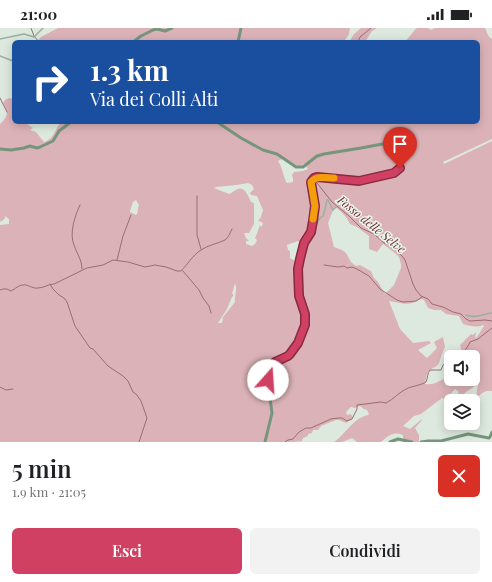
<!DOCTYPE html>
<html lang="it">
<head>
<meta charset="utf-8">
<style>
	:root { --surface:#fff; --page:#f2f2f2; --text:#202124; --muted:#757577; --accent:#cf4063 }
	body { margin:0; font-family:"Playfair Display",serif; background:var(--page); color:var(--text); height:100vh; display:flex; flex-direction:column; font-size:15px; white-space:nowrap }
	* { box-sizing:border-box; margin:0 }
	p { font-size:13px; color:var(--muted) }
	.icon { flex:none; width:22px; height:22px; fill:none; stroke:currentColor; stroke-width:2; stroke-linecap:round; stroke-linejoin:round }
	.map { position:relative; height:414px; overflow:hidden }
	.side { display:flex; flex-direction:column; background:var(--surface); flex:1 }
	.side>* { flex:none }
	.top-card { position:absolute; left:12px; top:12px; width:468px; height:84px; border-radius:6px; box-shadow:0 2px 10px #0003; background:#1a4fa0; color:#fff; overflow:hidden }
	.fabs { position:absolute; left:444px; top:322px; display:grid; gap:8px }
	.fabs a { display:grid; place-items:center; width:36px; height:36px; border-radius:6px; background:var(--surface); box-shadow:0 2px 10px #0003; font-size:20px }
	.pin { position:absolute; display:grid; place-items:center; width:34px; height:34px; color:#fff; margin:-41px -17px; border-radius:50% 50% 50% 0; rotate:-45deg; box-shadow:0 0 4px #0007 }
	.pin .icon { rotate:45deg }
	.me { position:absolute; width:44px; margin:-22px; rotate:19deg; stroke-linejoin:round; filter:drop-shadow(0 0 3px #0008) }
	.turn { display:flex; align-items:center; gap:14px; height:84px; padding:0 12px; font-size:18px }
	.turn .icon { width:52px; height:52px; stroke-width:2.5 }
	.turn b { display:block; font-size:28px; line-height:34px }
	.round { display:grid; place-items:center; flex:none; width:42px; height:42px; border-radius:6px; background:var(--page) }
	.head { display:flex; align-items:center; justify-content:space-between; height:68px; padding:0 12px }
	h1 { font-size:24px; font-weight:600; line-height:30px }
	.primary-button { display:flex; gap:8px; margin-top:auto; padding:8px 12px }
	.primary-button a { flex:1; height:46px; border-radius:6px; background:var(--accent); color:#fff; font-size:16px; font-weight:600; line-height:46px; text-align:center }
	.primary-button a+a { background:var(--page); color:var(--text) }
	.status { display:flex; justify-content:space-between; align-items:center; height:28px; padding:0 20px; background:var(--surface); direction:ltr }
	.status svg { height:11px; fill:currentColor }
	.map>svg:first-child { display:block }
</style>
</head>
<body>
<div class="status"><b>21:00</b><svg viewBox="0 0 49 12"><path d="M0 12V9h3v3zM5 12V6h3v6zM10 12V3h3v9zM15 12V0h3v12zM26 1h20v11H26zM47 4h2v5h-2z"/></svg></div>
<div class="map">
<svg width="492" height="414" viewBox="0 0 492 414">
	<rect width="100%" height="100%" fill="#dde9df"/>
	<g fill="#dbb2b7" fill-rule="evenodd">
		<path d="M58,0h292l-1,6 -4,6 2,2h-311l5,-5z"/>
		<path d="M361,0h16l-5,3 -7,11h-16l5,-8z"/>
		<path d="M417,0h11l3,2 4,-2h50l4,9 3,2v100l-49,23 1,2 48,-23v250c-7,-1 -10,2 -15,7l-1,-1 2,-13 -12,8 -9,9v-6l2,-3 -4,-3 -10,11 -3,-2 -21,16 -7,2 -11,10 7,3 12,-10v1l-7,8 4,7v7h-16v-7c-10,-4 -15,1 -22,7h-24l-5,-4 -10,4h-8c12,-8 19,-24 34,-27l1,-1 -2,-4 -3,-1 -4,-3 -5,2 -4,-1 -5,5 1,3 4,-1 2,4 -7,5 -7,-3h-3l-15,6 -3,4h-5l-1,3 -4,1v2l-5,2 -1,3 -9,1h-293v-217l9,-1v-5l-4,-3c0,4 -2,4 -5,6v-98c8,-8 9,-11 3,-21l2,-3 4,-2 4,1 1,-2v25h16l-3,2 6,4 -3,2 6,2 8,10c9,-2 11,-13 17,-20h417v-80h-73c3,-3 9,-12 12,-14zM284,130l15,9 5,-3 4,5 -5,2 -9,1 -2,3 1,3v4l-6,1c-4,-6 -4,-15 -9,-22zM248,155l4,2 2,4 -4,4 1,2 6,1 6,14 -2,7 -3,4 4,1 1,2 -2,3 -1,-2 -4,11 -1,2 2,2 -2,4 -3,2 -6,-2v-3h3l-3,-3 -2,-5h5l5,-9v-21l-3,-1c-2,-4 -6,-16 -13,-13 -3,1 -6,4 -9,5l-15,-6 2,-1 21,-2zM136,172l3,5c-2,3 0,7 -3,10l-6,-3v-1l3,-9zM335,179c6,4 12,10 15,17l7,3 12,9v13l8,3 6,-8 13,10 3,3 2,7v4l-7,17 -9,9 -7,-12 -4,-4 -3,-7 -11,-6 -4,1 -5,-4 -5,-9 -4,-3 -8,-3 -6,-24 4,-10zM302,212l3,3 -5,21 -10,-6v-7l-2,-1 -1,-5 5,-2zM235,255c3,7 -1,13 0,19l-12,15 -1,6h-4l9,-14 5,-12 1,-1v-2h-1zM421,271l3,1 4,8 6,2h7l5,4 13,2 4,8c7,2 14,4 20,1l1,1 -7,11 -2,1 1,-6 -3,3 -2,-1 -11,11 1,4 -2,8h14v22h-22v-4c-9,4 -16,11 -26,9 1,-4 1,-10 4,-13 2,-3 7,-3 10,-8 2,-6 3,-10 6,-16l-2,-10 -9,5 3,6 -10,10 -9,-8 13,-7 -2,-2 -16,2 -13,-14 -11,-28c14,2 19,6 32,-2z"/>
	</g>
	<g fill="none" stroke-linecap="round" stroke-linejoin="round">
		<g stroke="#996e72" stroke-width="1">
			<path d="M31,0l3,8 5,6"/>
			<path d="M358,14l2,-5 11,-9"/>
			<path d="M0,70l7,14"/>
			<path d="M317,155l15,19 17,14 12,12 13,6 10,9 7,3 11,10 3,4 8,24 3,6 5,6 7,3 4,5 11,3 10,5 8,2 5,5 4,2 15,-1 7,1"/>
			<path d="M197,168v39l4,14"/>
			<path d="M80,177c-5,10 -11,29 -6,40 3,9 8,15 8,24"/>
			<path d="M117,232l6,-24 8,-21"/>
			<path d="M324,237l14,2 6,-1 3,2 5,-1 5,2 12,7 11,13 17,11 6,2 13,-1 6,-4"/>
			<path d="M183,243l16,19 4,8 6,8 2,7"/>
			<path d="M50,256l3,5 6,6 5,3 3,4 8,24 15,22 3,1 15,17 15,10 5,5 5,11 3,2 5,7 6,17 -8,24"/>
			<path d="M0,262l3,-1h4l4,2c4,-2 8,-6 12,-6 5,-1 9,4 15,3 6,0 10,-4 16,-4l33,-16 16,-3 10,-5 15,2 17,5 10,-2 11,2 11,4h4c6,-6 12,-16 20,-21 7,-5 16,-6 24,-10 3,-2 5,-7 7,-11"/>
			<path d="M462,329c1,-6 6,-9 8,-15l8,-3 14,-11"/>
			<path d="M0,359l6,3 7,-1"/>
			<path d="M285,414l3,-2 5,-1 6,-7 7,-4h5l20,-9 7,-1h4l5,3 5,-2 5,-10v-4l24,-3 5,1c8,-4 13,-11 22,-15 3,-1 16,-4 18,-6 2,-4 1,-9 4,-12h11c3,-7 2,-7 10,-7"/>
		</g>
		<g stroke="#9bb09f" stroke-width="1.5">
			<path d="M0,11l24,-5 10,3 9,-9"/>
			<path d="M0,28l13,5"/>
			<path d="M312,203l8,-13 3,-2 1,-3 3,-13h1l5,10 3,-3"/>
			<path d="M466,287c8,4 17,-1 26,-2"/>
		</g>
		<g stroke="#76967c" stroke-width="3">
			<path d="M133,14l8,-6 12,-6 4,-1 8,2 7,-3"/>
			<path d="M238,14l3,-14"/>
			<path d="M217,94l24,16 22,12 14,4 19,13h7l14,-11 7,-2 37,-6 27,-5c4,-1 10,-2 13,1 7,5 3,19 -1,25 -2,1 -4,2 -6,4l-35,8 -42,-4 -6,5 4,24 -4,26 -7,11 -4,16 -2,10 1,27 6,18v11l-7,18 -7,11 -3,2 -13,6 -5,7 -1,4v18l3,22 -7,29"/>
			<path d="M0,121l11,1 13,-2 6,-2 7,2 3,-1 13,-6 6,-10 12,-9"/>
			<path d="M390,414l8,-3 14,3"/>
			<path d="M421,414l7,-1h13l27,-7 21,4 1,-1 2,-5"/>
		</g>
	</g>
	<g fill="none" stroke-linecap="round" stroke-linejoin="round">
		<defs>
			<path id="route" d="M268,352l1,-7 3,-8 3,-3 13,-6 2,-2 8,-11 7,-18v-11l-6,-18 -1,-27 2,-10 4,-16 7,-11 2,-11 2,-15 -4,-24 3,-4 3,-1 42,4 35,-8 6,-5"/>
		</defs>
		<use href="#route" stroke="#872a40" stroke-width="10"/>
		<use href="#route" stroke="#cf4063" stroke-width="7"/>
		<path stroke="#f59e0b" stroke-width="7" d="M313,191l2,-13 -4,-24c6,-7 15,-4 23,-4"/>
	</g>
	<g text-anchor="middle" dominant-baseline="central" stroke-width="3" stroke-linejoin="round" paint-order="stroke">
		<g font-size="12" font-style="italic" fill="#762a3a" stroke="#eaf7ec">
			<text transform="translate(372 196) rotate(39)">Fosso delle Selve</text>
		</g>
	</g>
</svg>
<div class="fabs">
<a><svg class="icon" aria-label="sound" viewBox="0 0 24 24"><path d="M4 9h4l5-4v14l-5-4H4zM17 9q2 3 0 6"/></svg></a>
<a><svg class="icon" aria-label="layers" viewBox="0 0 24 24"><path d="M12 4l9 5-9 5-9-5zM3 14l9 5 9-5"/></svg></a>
</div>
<div class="pin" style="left:400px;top:140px;background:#d93025"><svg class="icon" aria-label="arrive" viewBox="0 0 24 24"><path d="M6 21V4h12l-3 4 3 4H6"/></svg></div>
<svg class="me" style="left:268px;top:352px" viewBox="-20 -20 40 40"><circle r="19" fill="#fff"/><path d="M0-13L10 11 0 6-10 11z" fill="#cf4063"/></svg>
<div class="top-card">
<div class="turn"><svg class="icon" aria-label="right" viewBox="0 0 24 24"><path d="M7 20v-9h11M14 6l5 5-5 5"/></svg><div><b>1.3 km</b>Via dei Colli Alti</div></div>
</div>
</div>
<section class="side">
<div class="head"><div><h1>5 min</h1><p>1.9 km · 21:05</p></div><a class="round" style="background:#d93025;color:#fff"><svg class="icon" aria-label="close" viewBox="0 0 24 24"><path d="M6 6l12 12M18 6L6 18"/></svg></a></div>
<div class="primary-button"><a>Esci</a><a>Condividi</a></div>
</section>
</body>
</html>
